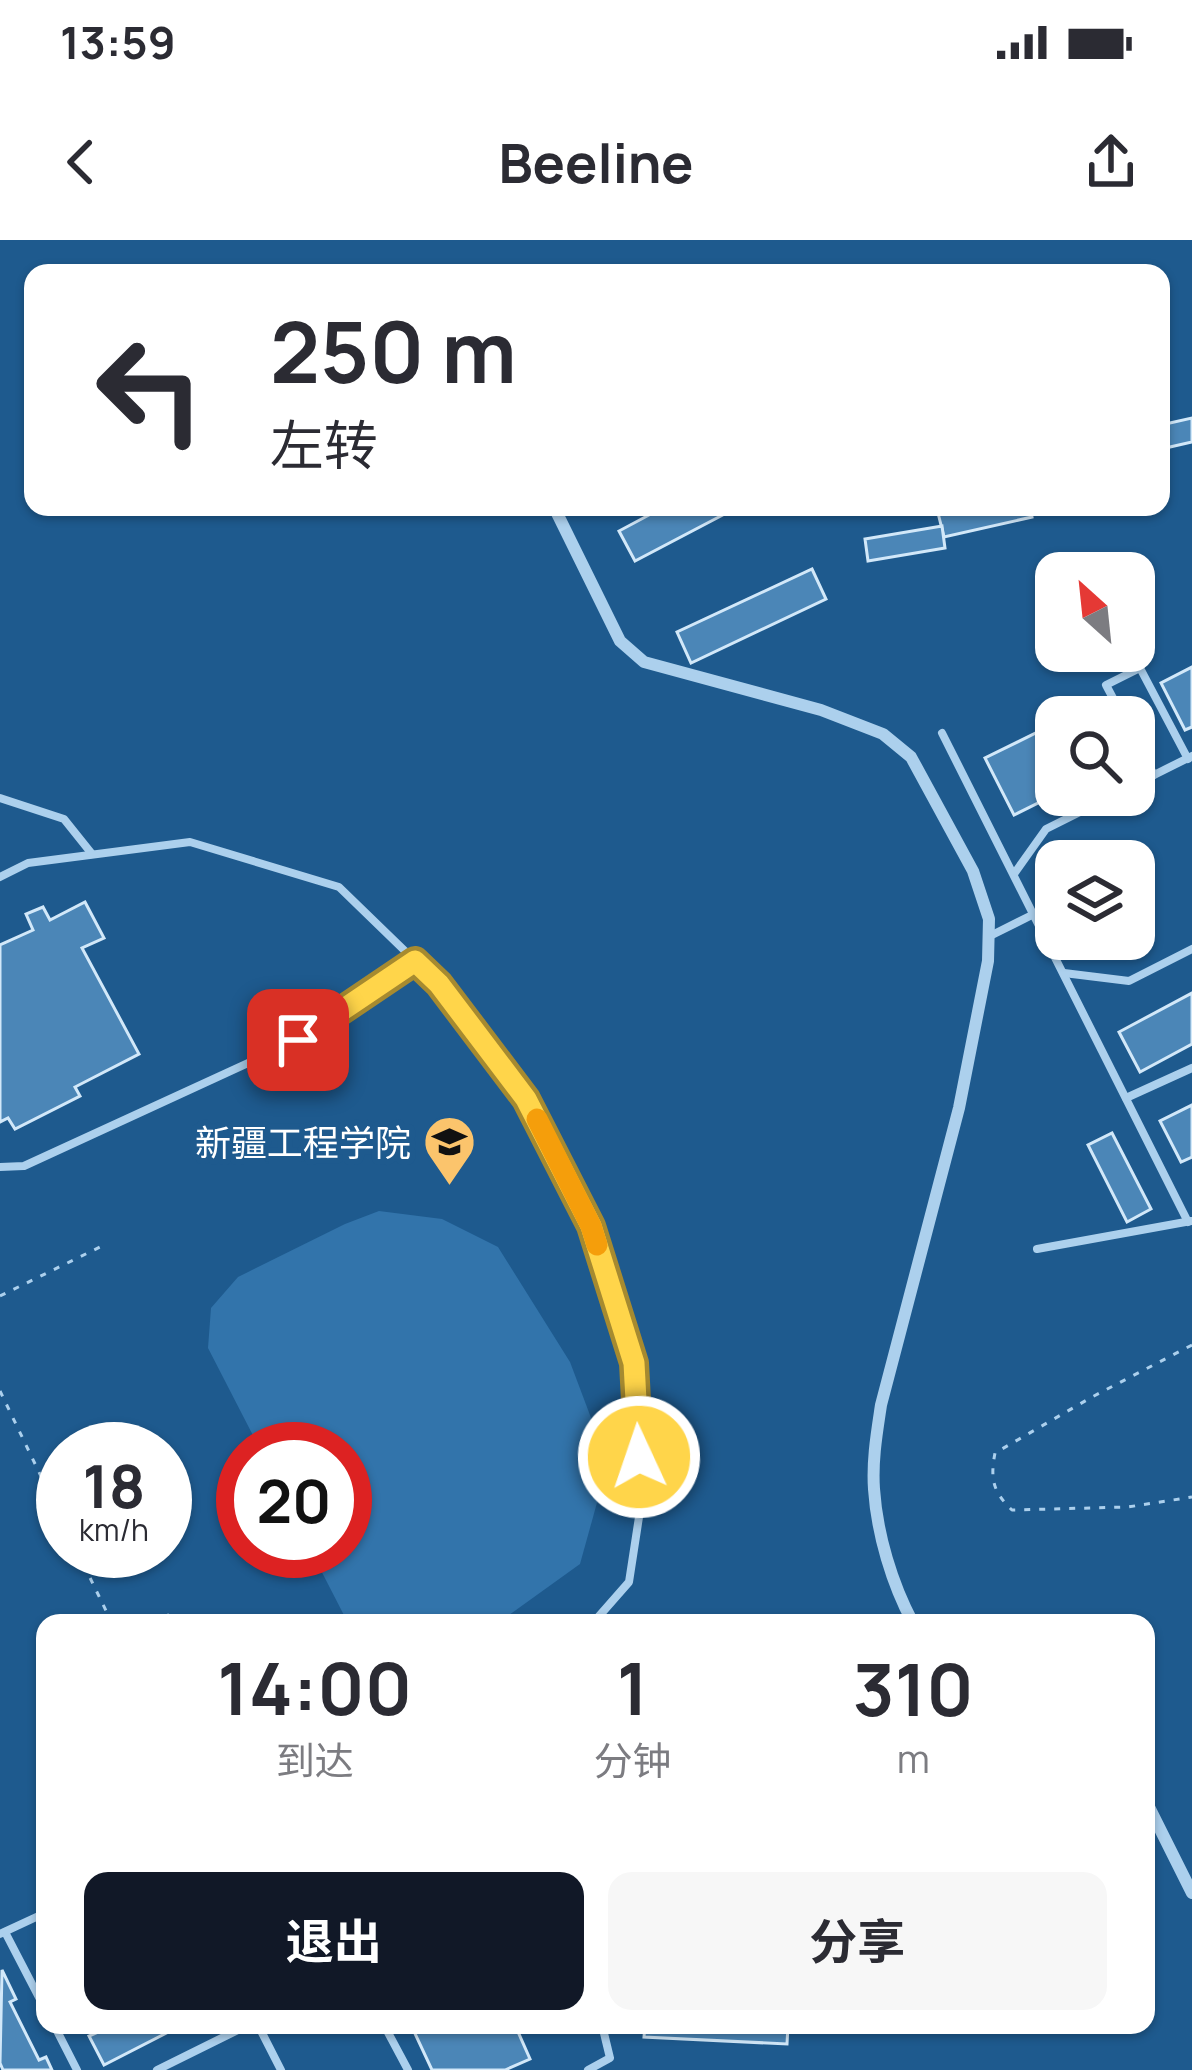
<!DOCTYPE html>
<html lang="zh">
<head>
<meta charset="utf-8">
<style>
	:root { --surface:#fff; --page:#f7f7f7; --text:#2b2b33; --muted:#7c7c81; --accent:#111827 }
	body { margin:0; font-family:Manrope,"Noto Sans SC",sans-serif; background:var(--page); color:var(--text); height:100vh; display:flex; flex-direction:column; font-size:45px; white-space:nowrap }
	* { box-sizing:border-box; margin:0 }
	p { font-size:39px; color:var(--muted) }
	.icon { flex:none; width:66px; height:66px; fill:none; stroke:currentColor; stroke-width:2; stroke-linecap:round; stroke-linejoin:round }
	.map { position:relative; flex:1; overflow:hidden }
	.side { position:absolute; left:36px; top:1374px; width:1119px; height:420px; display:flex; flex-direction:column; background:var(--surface); border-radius:24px; box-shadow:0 3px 9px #0004 }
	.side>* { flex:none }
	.hud { position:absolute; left:24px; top:24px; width:1146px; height:252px; border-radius:24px; box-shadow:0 3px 9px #0004; background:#fff; color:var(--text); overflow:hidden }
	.needle { width:78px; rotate:333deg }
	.tools { position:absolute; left:1035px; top:312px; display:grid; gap:24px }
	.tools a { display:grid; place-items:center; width:120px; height:120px; border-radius:24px; background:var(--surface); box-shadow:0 3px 9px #0004; font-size:60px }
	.speed { position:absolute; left:36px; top:1182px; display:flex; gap:24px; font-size:60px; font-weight:700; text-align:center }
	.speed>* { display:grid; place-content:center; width:156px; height:156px; border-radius:50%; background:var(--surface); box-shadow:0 3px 9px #0004; line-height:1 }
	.speed small { font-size:30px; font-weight:400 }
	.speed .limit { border:18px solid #d22; background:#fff; color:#111 }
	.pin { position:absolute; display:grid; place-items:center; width:102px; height:102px; color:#fff; margin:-51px; border-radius:24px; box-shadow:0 6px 18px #0006 }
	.me { position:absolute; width:132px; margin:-66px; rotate:357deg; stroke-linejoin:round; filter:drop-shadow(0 0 9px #0008) }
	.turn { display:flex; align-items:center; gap:42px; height:252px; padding:0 48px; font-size:54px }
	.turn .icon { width:156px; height:156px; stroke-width:2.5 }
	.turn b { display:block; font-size:84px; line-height:102px }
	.eta { display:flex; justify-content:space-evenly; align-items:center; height:204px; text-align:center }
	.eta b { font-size:72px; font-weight:700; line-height:84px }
	.button { display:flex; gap:24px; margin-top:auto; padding:24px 48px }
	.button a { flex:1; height:138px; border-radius:24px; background:var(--accent); color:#fff; font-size:48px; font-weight:700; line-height:138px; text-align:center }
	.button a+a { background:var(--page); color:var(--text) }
	.status { display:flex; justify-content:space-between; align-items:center; height:84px; padding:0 60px; background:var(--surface); direction:ltr }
	.status svg { height:33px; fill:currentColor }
	header { display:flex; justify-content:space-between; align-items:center; height:156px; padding:0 48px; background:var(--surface); font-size:54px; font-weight:700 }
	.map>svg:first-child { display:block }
</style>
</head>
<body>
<div class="status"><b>13:59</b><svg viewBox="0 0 49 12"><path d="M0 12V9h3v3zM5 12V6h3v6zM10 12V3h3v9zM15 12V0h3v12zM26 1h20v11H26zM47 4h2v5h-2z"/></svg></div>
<header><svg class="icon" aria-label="back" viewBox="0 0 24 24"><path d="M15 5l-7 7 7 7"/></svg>Beeline<svg class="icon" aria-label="share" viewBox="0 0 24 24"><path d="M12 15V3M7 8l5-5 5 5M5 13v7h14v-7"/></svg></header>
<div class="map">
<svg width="1192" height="1830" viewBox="0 0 1192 1830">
	<rect width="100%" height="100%" fill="#1e5a8e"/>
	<path fill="#3274ab" d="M379,971l63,8 56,28 72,115 38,101 -28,101 -82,59h-150l-37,-72h34v-102h-85l-52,-101 3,-40 27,-31 107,-53z"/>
	<g fill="#4b86b7" stroke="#d2e8f9" stroke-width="3">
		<path d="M1192,178v24l-31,7v-24z"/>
		<path d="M664,267h74l-103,54 -16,-30z"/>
		<path d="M965,267h65l2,10 -88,20 -6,-24z"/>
		<path d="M942,286l3,22 -77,13 -3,-22z"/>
		<path d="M812,329l14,30 -135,64 -14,-31z"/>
		<path d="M1192,427v60l-7,3 -24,-47z"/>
		<path d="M1101,461l8,16h-41z"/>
		<path d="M1056,483v71l-42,21 -29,-57z"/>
		<path d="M85,662l19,36 -22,10 57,106 -64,33 5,9 -65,33 -7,-11 -8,4v-177l33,-15 -7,-16 17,-7 7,13z"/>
		<path d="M1192,753v51l-52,28 -21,-40z"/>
		<path d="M1192,865v52l-11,5 -21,-41z"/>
		<path d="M1112,893l39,76 -24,13 -39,-77z"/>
		<path d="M2,1730l14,29 -6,3 29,58 7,-3 6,13h-49l-3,-7z"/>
		<path d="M92,1785l37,1 53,-1 -78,40 -15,-29 7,-3z"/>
		<path d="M411,1785h104l15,34 -25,11h-73z"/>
		<path d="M645,1785h143l-1,19 -143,-7z"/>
	</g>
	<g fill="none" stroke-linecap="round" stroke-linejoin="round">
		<g stroke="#acd0ed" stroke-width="3" stroke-dasharray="6 9" stroke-linecap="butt">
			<path d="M0,1056l102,-50"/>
			<path d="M1192,1105l-100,52 -97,56c-5,26 -2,39 17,57l116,-3 64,-10"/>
			<path d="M0,1151l63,131"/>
			<path d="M77,1311l35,72"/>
			<path d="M150,1383l18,-8 4,8"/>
		</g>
		<g stroke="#acd0ed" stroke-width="8">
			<path d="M1123,477l-17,-32 34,-17 48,91"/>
			<path d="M942,493l246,489"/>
			<path d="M1134,498l20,37"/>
			<path d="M1134,545l58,-29"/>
			<path d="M0,558l64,21 28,35"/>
			<path d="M1014,634l32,-45 68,-34"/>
			<path d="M0,637l28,-14 162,-21 149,45 100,97 88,115 64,127 43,137 7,141 -12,78 -36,41"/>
			<path d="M990,696l44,-22"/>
			<path d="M1064,733l65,8 63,-32"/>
			<path d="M1126,858l66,-30"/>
			<path d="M0,927l24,-1 274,-126 117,-79"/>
			<path d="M1037,1009l154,-28"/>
			<path d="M5,1692l40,77"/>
			<path d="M0,1694l45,-21"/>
			<path d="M54,1785l23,45"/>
			<path d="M258,1785l23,45"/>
			<path d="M384,1785l24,45"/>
			<path d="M157,1830l91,-45"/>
			<path d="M588,1830l22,-12 -8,-33"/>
		</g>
		<g stroke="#acd0ed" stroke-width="12">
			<path d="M554,267l66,134 24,21 177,48 62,24 28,23 62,114 16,48 -1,42 -29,147 -78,297c-4,27 -9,55 -7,84 3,45 18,95 39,134"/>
			<path d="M1146,1561l46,92"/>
		</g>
	</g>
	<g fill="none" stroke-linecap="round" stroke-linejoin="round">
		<defs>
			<path id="route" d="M298,800l117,-79 24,23 87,115 65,127 43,137 5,94"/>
		</defs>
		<use href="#route" stroke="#a68a30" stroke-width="30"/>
		<use href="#route" stroke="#ffd54a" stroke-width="21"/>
		<path stroke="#f59e0b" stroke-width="21" d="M537,879l54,107 6,19"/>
	</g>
	<defs>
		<symbol id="university-pin" viewBox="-11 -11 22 30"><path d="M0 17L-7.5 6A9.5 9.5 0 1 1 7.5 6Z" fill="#fbc46c" stroke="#1e5a8e"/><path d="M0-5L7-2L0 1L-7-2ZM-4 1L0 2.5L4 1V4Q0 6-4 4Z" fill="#111"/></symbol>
	</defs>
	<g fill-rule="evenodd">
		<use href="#university-pin" x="420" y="872" width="59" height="81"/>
	</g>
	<g text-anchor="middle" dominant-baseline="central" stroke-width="12" stroke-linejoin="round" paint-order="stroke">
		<g font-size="36" fill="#fff" stroke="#1e5a8e" text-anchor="end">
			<text x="411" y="902">新疆工程学院</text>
		</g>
	</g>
</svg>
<div class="tools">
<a><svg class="needle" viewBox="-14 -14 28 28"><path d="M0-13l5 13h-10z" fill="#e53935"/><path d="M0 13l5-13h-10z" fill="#7c7c81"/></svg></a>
<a><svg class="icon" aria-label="search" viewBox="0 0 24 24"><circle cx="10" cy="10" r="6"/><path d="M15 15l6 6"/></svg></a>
<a><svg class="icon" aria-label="layers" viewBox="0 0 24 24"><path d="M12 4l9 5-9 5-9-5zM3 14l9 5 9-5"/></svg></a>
</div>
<div class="speed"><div>18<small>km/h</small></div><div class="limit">20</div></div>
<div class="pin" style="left:298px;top:800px;background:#d93025"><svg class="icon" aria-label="arrive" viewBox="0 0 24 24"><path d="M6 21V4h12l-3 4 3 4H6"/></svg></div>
<svg class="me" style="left:639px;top:1217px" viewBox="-20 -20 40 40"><circle r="17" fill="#ffd54a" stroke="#fff" stroke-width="3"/><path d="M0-11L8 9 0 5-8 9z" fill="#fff"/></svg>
<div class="hud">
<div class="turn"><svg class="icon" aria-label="left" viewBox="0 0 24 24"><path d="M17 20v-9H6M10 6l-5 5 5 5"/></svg><div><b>250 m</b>左转</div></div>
</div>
<section class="side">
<div class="eta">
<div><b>14:00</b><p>到达</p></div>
<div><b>1</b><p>分钟</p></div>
<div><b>310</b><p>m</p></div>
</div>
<div class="button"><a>退出</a><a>分享</a></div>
</section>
</div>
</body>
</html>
